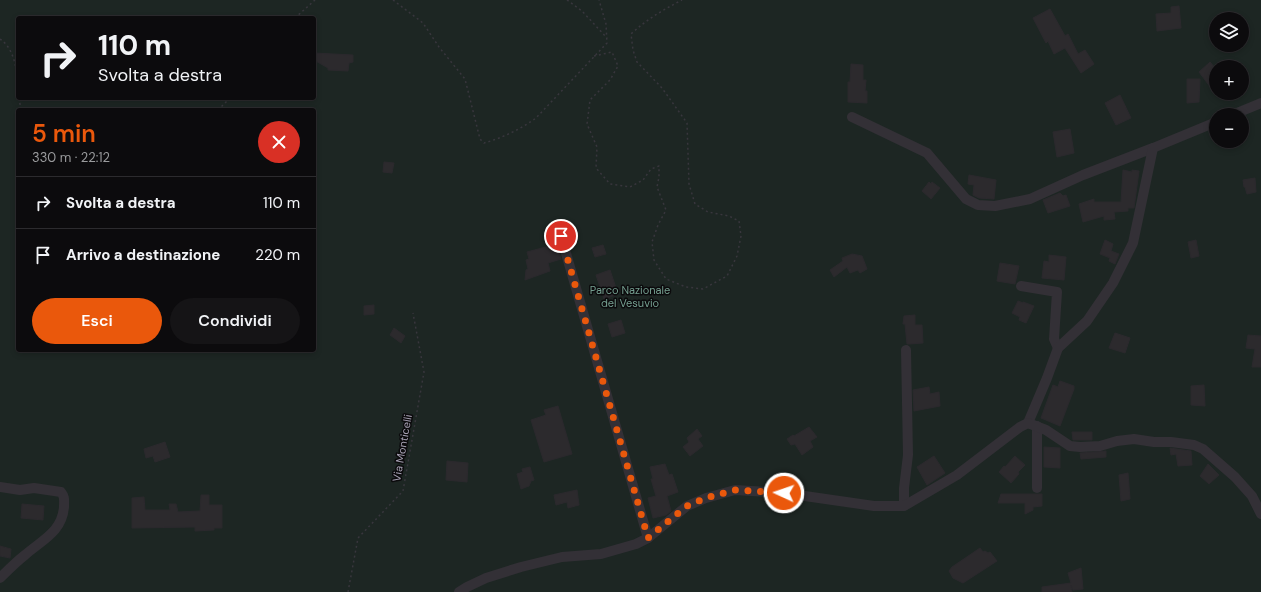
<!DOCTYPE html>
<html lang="it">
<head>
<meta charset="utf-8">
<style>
	:root { --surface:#0c0b0d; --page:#151416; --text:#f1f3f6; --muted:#9a9b9d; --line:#2c2b2e; --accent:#ea580c }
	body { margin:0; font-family:"DM Sans",sans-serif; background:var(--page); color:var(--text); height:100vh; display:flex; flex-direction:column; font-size:15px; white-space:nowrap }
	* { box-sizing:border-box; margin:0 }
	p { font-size:13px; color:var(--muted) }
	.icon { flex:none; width:22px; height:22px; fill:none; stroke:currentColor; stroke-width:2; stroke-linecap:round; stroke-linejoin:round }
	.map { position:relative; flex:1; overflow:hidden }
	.side { position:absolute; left:16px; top:108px; width:300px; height:244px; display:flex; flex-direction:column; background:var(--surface); border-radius:4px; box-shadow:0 2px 6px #0003,0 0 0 1px var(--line) }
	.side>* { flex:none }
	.hud { position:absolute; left:16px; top:16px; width:300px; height:84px; border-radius:4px; box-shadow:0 2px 6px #0003,0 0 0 1px var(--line); background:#0c0b0d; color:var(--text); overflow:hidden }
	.controls { position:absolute; left:1209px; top:12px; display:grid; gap:8px }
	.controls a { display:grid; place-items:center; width:40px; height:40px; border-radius:50%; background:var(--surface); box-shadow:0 2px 6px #0003,0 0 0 1px var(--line); font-size:20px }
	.pin { position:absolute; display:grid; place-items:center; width:34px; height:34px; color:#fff; margin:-17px; border:2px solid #fff; border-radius:50%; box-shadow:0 1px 4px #0007 }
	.me { position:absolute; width:44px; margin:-22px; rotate:273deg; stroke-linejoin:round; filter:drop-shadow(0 0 3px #0008) }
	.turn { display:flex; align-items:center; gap:14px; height:84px; padding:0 16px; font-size:18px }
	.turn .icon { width:52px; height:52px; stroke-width:2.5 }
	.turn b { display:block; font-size:28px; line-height:34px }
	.round { display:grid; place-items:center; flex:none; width:42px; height:42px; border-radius:21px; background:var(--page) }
	.headline { display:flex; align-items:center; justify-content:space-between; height:68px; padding:0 16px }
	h1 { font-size:24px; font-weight:600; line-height:30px; color:var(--accent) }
	.action { display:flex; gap:8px; margin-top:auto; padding:8px 16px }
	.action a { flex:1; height:46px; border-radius:24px; background:var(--accent); color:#fff; font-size:16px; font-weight:600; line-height:46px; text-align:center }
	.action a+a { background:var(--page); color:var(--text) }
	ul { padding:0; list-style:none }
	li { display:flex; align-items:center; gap:12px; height:52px; padding:0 16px; border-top:1px solid var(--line) }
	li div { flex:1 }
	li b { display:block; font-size:15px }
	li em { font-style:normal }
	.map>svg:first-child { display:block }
</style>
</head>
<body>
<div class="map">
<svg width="1261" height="592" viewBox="0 0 1261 592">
	<rect width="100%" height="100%" fill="#100f11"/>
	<path fill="#1d2623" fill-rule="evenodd" d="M0,0h1261v592h-1261zM18,18h296v80h-296zM1216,19h26v26h-26zM1216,67h26v26h-26zM18,110h296v240h-296zM1216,115h26v26h-26z"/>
	<g fill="#2c2a2d" stroke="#2b292d">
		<path d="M1179,6l2,22 -24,3 -1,-17 15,-1v-6z"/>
		<path d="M1050,9l15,27 3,-2 10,20 7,-4 9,14 -13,9 -16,-25 -11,6 -6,-13 -2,2 -13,-25z"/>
		<path d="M314,53l39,2v7l-4,1 -1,8 -20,-1v-2l-14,-8z"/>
		<path d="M1210,62l6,7v14l-5,5 -12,-16z"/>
		<path d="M851,64l12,1v15h3l-1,11h2v12l-19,-1v-20h2z"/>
		<path d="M1187,79h13l-1,23 -12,1z"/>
		<path d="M1120,95l11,23 -15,7 -11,-22z"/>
		<path d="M1070,129l4,24 -17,4 -4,-25z"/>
		<path d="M384,162l10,1 -2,10 -9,-1z"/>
		<path d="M1123,170l9,2v-2l7,1 -5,37h-6v3l-14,1 1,7 -11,1v-4l-21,6 -4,-18 15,-5v3h27z"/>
		<path d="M969,175l27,5 -2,19 -15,-1 -6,-3 1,-10 -6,-1z"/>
		<path d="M1255,178l1,14 -9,2 -2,-7h-1l-1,-7z"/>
		<path d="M929,182l2,2 1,-2 8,6 -9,11 -9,-8z"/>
		<path d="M1060,193l3,3 3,-1 4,11 -22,7 -5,-13z"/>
		<path d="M1105,240l8,4 -2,7 8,3 -4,10 -6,-3 1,-3 -10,-4z"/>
		<path d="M1196,240l3,16 -8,2 -3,-16z"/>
		<path d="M557,244l4,15 -13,4 2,8 -25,9 1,-10 2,-1 -2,-9 3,-1 -2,-7z"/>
		<path d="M603,245l3,9 -11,3 -3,-9z"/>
		<path d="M852,254l10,2 5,13 -7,4 -2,-3 -8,3 -3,-6 -13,10 -4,-7 13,-9 -1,-3z"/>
		<path d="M1049,255l17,2 -2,23 -22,-2 2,-17 5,1z"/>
		<path d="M1000,263l19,3 -4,18 -18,-3z"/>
		<path d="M610,270l8,24 -14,5 -8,-24z"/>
		<path d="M1018,301l5,2v-1l11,4 -8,17 -7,-3 1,-3 -8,-4z"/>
		<path d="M374,305v9l-10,1v-9z"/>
		<path d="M915,315v10h7l1,18 -14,1h-2l-2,-20h-2l1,-8z"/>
		<path d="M621,320l4,13 -13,4 -4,-13z"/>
		<path d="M394,328l11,8 -4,7 -11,-8z"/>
		<path d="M1115,333l15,5 -5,15 -16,-5z"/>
		<path d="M1248,335l13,1v31h-9l3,-18 -9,-1z"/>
		<path d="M1060,381l14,5v3l-14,37 -19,-8 12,-33 5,2z"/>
		<path d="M1204,385l1,21 -14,-1v-19z"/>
		<path d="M929,387l1,7 9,-2 1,14 -26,5 -1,-21z"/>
		<path d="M558,406l14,48 -28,8 -13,-42 15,-5 -2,-5z"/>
		<path d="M809,427l8,10 -7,4 3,6 -11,8 -7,-11 -4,1 -4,-6 6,-4 1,1z"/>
		<path d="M697,429l5,7 -4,3 5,7 -13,10 -7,-9 6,-5 -2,-4z"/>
		<path d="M1072,432h20v8h-19z"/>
		<path d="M165,442l5,15 -15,5 -2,-6 -7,2 -2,-9z"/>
		<path d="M1044,447l16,1v20l-16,-1z"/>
		<path d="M1170,448l21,3 1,14 -14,1 -2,-12 -5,1z"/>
		<path d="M1106,451v6l-25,2 -1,-6z"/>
		<path d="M934,456l11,17 -18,12 -10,-18z"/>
		<path d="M1015,456l10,9 -7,7 1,2 -8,9 -12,-11 5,-6 1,1z"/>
		<path d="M447,461l21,2 -1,19 -21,-2z"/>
		<path d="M665,464l4,11 3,-1 6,18 -11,4 4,15 -5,4 -13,3 -5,-20 8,-2 -5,-17h2l-3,-12z"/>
		<path d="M1208,464l11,11 -10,9 -9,-8z"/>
		<path d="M530,467l4,13 -3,1 -2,5 -8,3 -4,-15 6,-2 -1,-3z"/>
		<path d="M1128,473l2,26 -9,2 -2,-26z"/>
		<path d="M577,490l2,15 -11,3 -1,-6 -11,3 -2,-10z"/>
		<path d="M1001,494h41v12l-9,1v3l-8,4v-11h-27z"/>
		<path d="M201,495h8v10h13v23h-8v2l-19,1v-4l-63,1v-30l12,-1 1,13h25l-1,-6h7l2,8 22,-1z"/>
		<path d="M22,504l22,2 -1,14 -22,-2z"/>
		<path d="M0,546l11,3 -1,9 -10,-2z"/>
		<path d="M980,548l3,4 2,-1 3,2 2,-1 7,9 -34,22 -10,-5 -4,-7 3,-4z"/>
		<path d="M1081,568l2,21 -10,1 -2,-5 1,7h-30v-5l29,-4 -3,-10z"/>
	</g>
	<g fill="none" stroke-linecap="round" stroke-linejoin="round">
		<g stroke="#38363d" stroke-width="1.5" stroke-dasharray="2 3" stroke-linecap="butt">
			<path d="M393,0l30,23 16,24 26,32 15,60 4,4c18,-5 37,-14 52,-25l71,-75 -1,-19 -7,-24"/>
			<path d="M567,0l15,11 25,27"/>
			<path d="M295,18l20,-18"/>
			<path d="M0,39c15,10 17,32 18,49"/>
			<path d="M594,56l18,-4 6,14 -8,14 -20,20 -3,24 10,23 -1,21 14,16 20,3 13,-7 8,-11 8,-3v11l-2,10 9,23 -8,15 -6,17 2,18 12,19 20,8 17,2 24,-13 10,-20 4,-20 -2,-15 -10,-5 -21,-4 -13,-8 -6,-20 -2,-61 -25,-35 -25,-26 -4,-12 -2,-16c16,-15 32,-24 51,-34"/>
			<path d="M19,98l2,12"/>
			<path d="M218,110l12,-12"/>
			<path d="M348,592l10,-54 45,-47 21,-119 -11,-59"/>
		</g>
		<g stroke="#333036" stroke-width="10">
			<path d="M1232,115l29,-12"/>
			<path d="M852,117l75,36 39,46 12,6 17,1 35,-7 53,-24 70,-27"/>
			<path d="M561,236l87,302"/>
			<path d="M1021,286l36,6 -3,47 4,9"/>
			<path d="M1028,423l19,-45 11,-30 29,-27 26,-38 20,-40 20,-95 63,-26"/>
			<path d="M1037,426v62"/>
			<path d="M0,487l20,3 14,-2 27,4c4,5 3,8 3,15 -2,25 -22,33 -39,48 -9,7 -17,15 -25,23"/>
			<path d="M904,506v-18l4,-33 -2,-105"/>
			<path d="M459,592l8,-5 19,-9 35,-11 41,-10 39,-3 35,-10 12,-6 39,-32 19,-8 29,-8 49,3 90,13h30l53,-31 63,-48 8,-4 18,7 24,16 10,1 20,-1 17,-5 17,-2 20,3h17l23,3 9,4 32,28 17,19 9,18"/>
		</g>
	</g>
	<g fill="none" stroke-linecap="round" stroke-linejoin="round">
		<path stroke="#ea580c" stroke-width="7" stroke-dasharray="0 12.6" d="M561,236l87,302 39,-32 19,-8 29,-8 49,3"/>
	</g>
	<g text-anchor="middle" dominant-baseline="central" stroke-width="3" stroke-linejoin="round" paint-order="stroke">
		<g font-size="11" fill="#759f90" stroke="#0b0a0c">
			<text x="630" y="290">Parco Nazionale<tspan x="630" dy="13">del Vesuvio</tspan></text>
		</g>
		<g font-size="11" fill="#a5a0b2" stroke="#0b0a0c">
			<text transform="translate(402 448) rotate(-80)">Via Monticelli</text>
		</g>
	</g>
</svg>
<div class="controls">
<a><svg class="icon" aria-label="layers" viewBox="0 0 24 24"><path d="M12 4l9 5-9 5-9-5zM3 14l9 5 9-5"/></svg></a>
<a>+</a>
<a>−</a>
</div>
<div class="pin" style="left:561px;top:236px;background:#d93025"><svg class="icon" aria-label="arrive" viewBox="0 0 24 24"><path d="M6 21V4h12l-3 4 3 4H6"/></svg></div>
<svg class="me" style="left:784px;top:493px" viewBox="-20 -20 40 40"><circle r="17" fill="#ea580c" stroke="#fff" stroke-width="3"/><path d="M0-11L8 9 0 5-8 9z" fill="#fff"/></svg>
<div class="hud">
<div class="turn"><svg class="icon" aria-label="right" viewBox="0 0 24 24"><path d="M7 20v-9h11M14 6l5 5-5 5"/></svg><div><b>110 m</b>Svolta a destra</div></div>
</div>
<section class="side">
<div class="headline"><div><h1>5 min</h1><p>330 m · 22:12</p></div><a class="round" style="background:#d93025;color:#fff"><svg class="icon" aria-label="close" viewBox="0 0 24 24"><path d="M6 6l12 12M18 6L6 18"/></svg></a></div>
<ul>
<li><svg class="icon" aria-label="right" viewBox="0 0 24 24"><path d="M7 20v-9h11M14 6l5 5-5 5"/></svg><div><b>Svolta a destra</b></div><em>110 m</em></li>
<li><svg class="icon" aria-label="arrive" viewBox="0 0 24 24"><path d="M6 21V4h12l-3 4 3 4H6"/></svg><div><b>Arrivo a destinazione</b></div><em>220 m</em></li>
</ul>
<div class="action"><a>Esci</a><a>Condividi</a></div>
</section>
</div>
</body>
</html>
